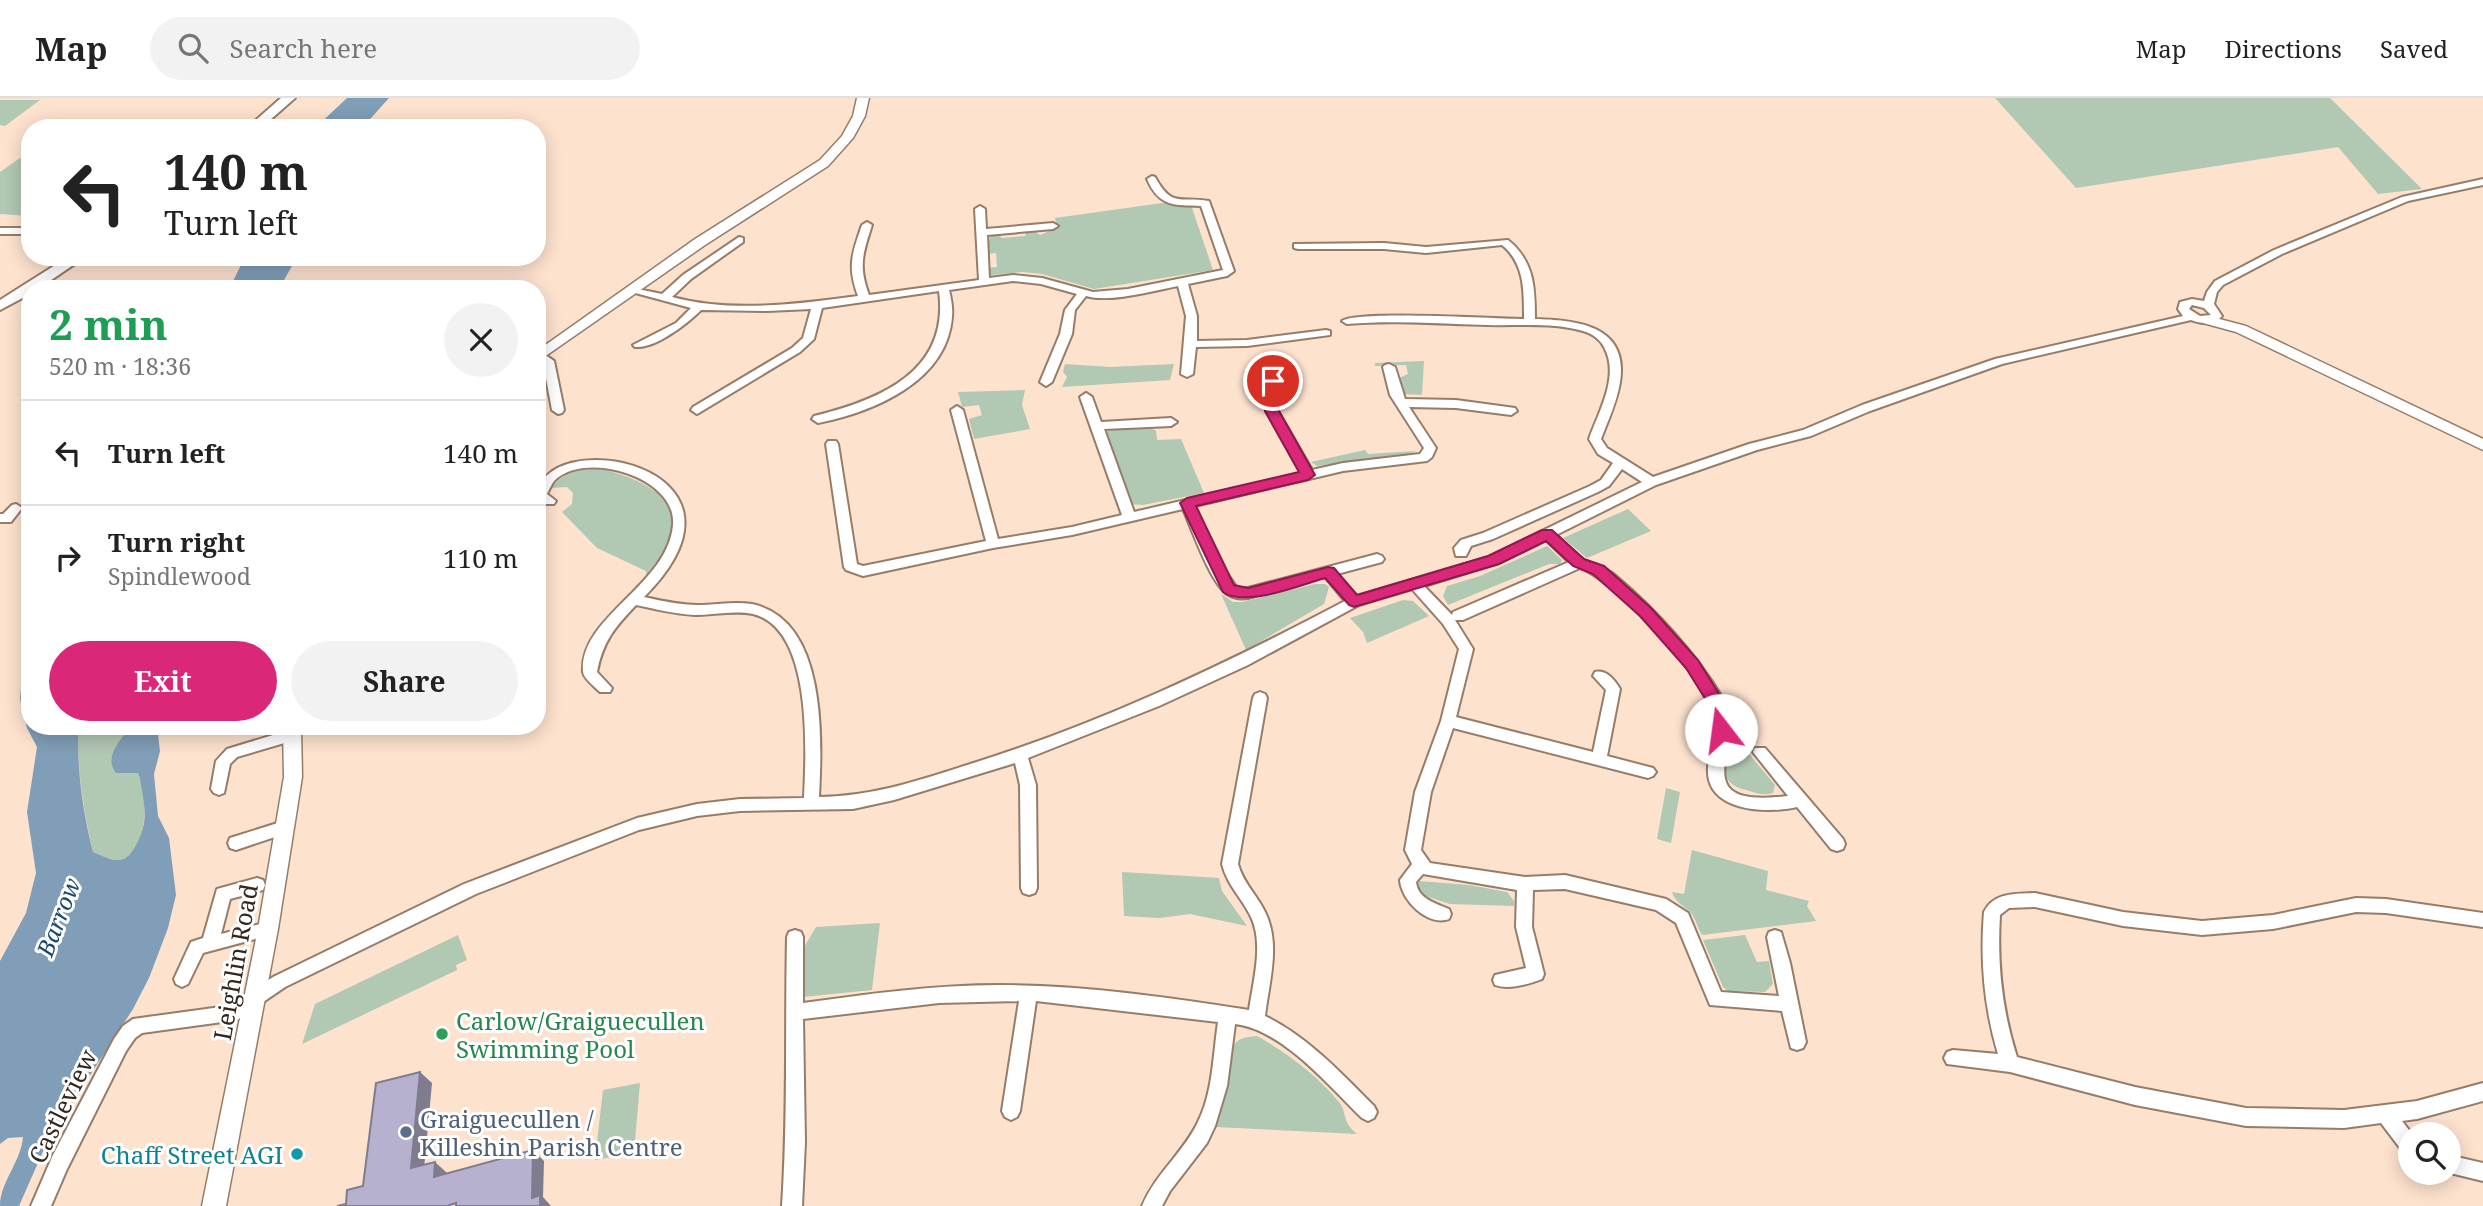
<!DOCTYPE html>
<html lang="en">
<head>
<meta charset="utf-8">
<style>
	:root { --surface:#fff; --page:#f2f2f2; --text:#222; --muted:#767676; --line:#e0e0e0; --accent:#db2777 }
	body { margin:0; font-family:"Noto Serif",serif; background:var(--page); color:var(--text); height:100vh; display:flex; flex-direction:column; font-size:26px; white-space:nowrap }
	* { box-sizing:border-box; margin:0 }
	p { font-size:23px; color:var(--muted) }
	.icon { flex:none; width:38px; height:38px; fill:none; stroke:currentColor; stroke-width:2; stroke-linecap:round; stroke-linejoin:round }
	.map { position:relative; flex:1; overflow:hidden }
	.sheet { position:absolute; left:21px; top:182px; width:525px; height:455px; display:flex; flex-direction:column; background:var(--surface); border-radius:28px; box-shadow:0 4px 18px #0003 }
	.sheet>* { flex:none }
	.top-card { position:absolute; left:21px; top:21px; width:525px; height:147px; border-radius:28px; box-shadow:0 4px 18px #0003; background:#fff; color:var(--text); overflow:hidden }
	.tools { position:absolute; left:2398px; top:1024px; display:grid; gap:14px }
	.tools a { display:grid; place-items:center; width:63px; height:63px; border-radius:50%; background:var(--surface); box-shadow:0 4px 18px #0003; font-size:35px }
	.pin { position:absolute; display:grid; place-items:center; width:60px; height:60px; color:#fff; margin:-30px; border:4px solid #fff; border-radius:50%; box-shadow:0 2px 7px #0007 }
	.me { position:absolute; width:77px; margin:-38px; rotate:345deg; stroke-linejoin:round; filter:drop-shadow(0 0 5px #0008) }
	.turn { display:flex; align-items:center; gap:24px; height:147px; padding:0 28px; font-size:32px }
	.turn .icon { width:91px; height:91px; stroke-width:2.5 }
	.turn b { display:block; font-size:49px; line-height:60px }
	.round { display:grid; place-items:center; flex:none; width:74px; height:74px; border-radius:37px; background:var(--page) }
	.overview { display:flex; align-items:center; justify-content:space-between; height:119px; padding:0 28px }
	h1 { font-size:42px; font-weight:700; line-height:52px; color:#1e9e55 }
	.action { display:flex; gap:14px; margin-top:auto; padding:14px 28px }
	.action a { flex:1; height:80px; border-radius:42px; background:var(--accent); color:#fff; font-size:28px; font-weight:700; line-height:80px; text-align:center }
	.action a+a { background:var(--page); color:var(--text) }
	ul { padding:0; list-style:none }
	li { display:flex; align-items:center; gap:21px; height:105px; padding:0 28px; border-top:2px solid var(--line) }
	li div { flex:1 }
	li b { display:block; font-size:26px }
	li em { font-style:normal }
	header { display:flex; align-items:center; gap:42px; box-sizing:border-box; height:98px; padding:0 35px; background:var(--surface); border-bottom:2px solid var(--line) }
	header strong { font-size:33px }
	nav { display:flex; gap:38px; margin-inline-start:auto; font-size:24px }
	.search { width:490px; height:63px; background:var(--page); display:flex; align-items:center; gap:18px; box-sizing:border-box; padding:0 24px; border-radius:38px; color:var(--muted); font-size:26px }
	.map>svg:first-child { display:block }
</style>
</head>
<body>
<header>
<strong>Map</strong>
<div class="search"><svg class="icon" aria-label="search" viewBox="0 0 24 24"><circle cx="10" cy="10" r="6"/><path d="M15 15l6 6"/></svg>Search here</div>
<nav><a>Map</a><a>Directions</a><a>Saved</a></nav>
</header>
<div class="map">
<svg width="2483" height="1108" viewBox="0 0 2483 1108">
	<rect width="100%" height="100%" fill="#fde2ce"/>
	<g fill="#b1c8b3">
		<path d="M1995,0h335l92,91 -44,5 -40,-47 -262,41z"/>
		<path d="M0,2h40l-35,26 -5,-1z"/>
		<path d="M20,60h10v58l-30,-2v-42z"/>
		<path d="M1162,105l30,5 21,62 -119,19 -52,-15 -20,-2 -31,3 -3,-7 9,-1 -1,-14 -9,1 3,-18 10,-2 1,4 25,-2 -1,-5h9l6,4 17,-7 -2,-10z"/>
		<path d="M1424,263l-2,34 -19,-1 -6,-15 11,-5 -2,-9 -31,1v-3z"/>
		<path d="M1065,266l45,3 64,-3 -4,16 -108,7 5,-10 -4,-5z"/>
		<path d="M1025,292l-3,15 8,24 -56,10 -5,-20 13,-4 -3,-10 -17,2 -4,-15z"/>
		<path d="M1114,329h36l6,4 1,9 24,-1 23,54 -61,12 -13,-1 -24,-67 2,-7z"/>
		<path d="M1365,352l3,4 49,-3 -12,4 -88,11 -6,-4z"/>
		<path d="M590,369c37,6 103,28 81,78 -6,13 -16,25 -24,37l-1,-11 -49,-23 -35,-36 10,-8 1,-11 -6,-6 -16,1c12,-14 22,-18 39,-21z"/>
		<path d="M1628,411l23,22 -64,27 -24,-20z"/>
		<path d="M1547,448l15,14 -2,4h-11l-101,41 -5,-9 4,-10 33,-10z"/>
		<path d="M1315,486h10l4,3 -5,17 -78,46 -25,-56 12,8h9z"/>
		<path d="M1403,502l10,1 16,15 -62,27 -4,-11 -13,-14z"/>
		<path d="M79,628h52l-16,22c8,8 22,19 25,29 7,21 9,80 -21,83 -8,1 -18,-5 -26,-8 -9,-40 -17,-84 -14,-126z"/>
		<path d="M1732,634l19,2 7,8 -14,6 31,37 -2,8c-9,3 -17,0 -27,-3 -33,-8 -18,-32 -14,-58z"/>
		<path d="M1666,690l14,4 -9,51 -14,-4z"/>
		<path d="M1692,752l76,21 -2,19 43,11 -2,5 9,15 -114,14c-4,-6 -6,-16 -11,-22 -7,-8 -16,-10 -19,-21l12,2z"/>
		<path d="M1122,774l97,6 3,13 25,35 -57,-12 -31,4 -35,-2z"/>
		<path d="M1419,783l50,4 38,7 7,9v5l-64,-2 -31,-10 -3,-7z"/>
		<path d="M880,825l-8,67 -69,7v-48l13,-22z"/>
		<path d="M458,837l9,25 -11,5 1,5 -155,74 13,-40z"/>
		<path d="M1745,837l12,27 12,-1 4,23 -8,8 -37,-1 -5,-4 -20,-47z"/>
		<path d="M1257,938c30,17 60,39 82,66 8,9 2,19 18,32l-141,-7 13,-73c6,-15 13,-17 28,-18z"/>
		<path d="M640,985l-6,70 -39,7 8,-70z"/>
	</g>
	<g fill="#809eb7">
		<path d="M347,0h42l-27,30h-47z"/>
		<path d="M245,159h52l-18,32h-50z"/>
		<path d="M30,552v76h49c-3,41 4,87 14,126 8,3 18,9 26,8 9,-1 12,-7 16,-13 15,-25 9,-42 5,-69l-2,-5h-22c-13,-17 5,-33 15,-47h26l3,25 -6,23 4,42 11,22 7,57 -8,33 -19,50 -16,31 -85,131 -29,66h-19c0,-24 21,-44 23,-69l-15,1 -8,6v-183l26,-48 10,-40 -9,-61 10,-65 -10,-19 -7,-29 4,-42z"/>
	</g>
	<g fill="none" stroke-linecap="round" stroke-linejoin="round">
		<defs>
			<g id="minor">
				<path d="M1152,78l3,1c17,31 24,19 54,24l25,70 -7,5 -39,8 9,32v25l50,-1 79,-10 4,1v4l-83,11 -51,1 -3,27 -6,3 -6,-3 5,-58 -8,-30c-26,5 -67,17 -92,10l-11,14 -3,24 -20,48 -6,4 -6,-4 20,-48 5,-24 12,-16 -36,-10 -28,-3 -64,9c2,8 4,18 3,27 -5,65 -79,95 -134,106l-6,-4 2,-3c65,-16 136,-44 125,-125l-117,17 -8,31 -14,13 -103,62 -6,-4 2,-3 99,-59 11,-10 8,-29 -44,2 -66,-1c-14,14 -46,39 -66,37l-2,-2 43,-22 15,-15 -63,-17v-4l34,7 21,-19 56,-38 4,1v4l-52,37 -19,18c59,16 126,7 186,-1 -11,-30 -6,-42 4,-71l5,-3 5,3c-9,28 -14,41 -3,70l110,-15 -4,-71 5,-3 5,3 1,20 67,-6 5,3 -5,3 -66,6 2,43 24,-3 29,3 51,14 35,-3 95,-19 -22,-64c-27,-1 -42,1 -54,-27z"/>
				<path d="M2483,81v6l-75,16 -126,53 -59,31 -6,7 -3,12 8,12c-8,9 -20,8 -31,4l-189,44 -132,47 -59,25 -54,14 -101,35 -100,50c8,7 18,19 28,25 13,7 19,5 33,17 39,33 78,76 105,120 27,47 -43,112 66,99l-35,-44 2,-4h10l78,91 2,5 -2,5 -6,2 -6,-2 -34,-42c-30,7 -92,5 -89,-39 1,-17 10,-35 7,-53 -6,-32 -103,-138 -135,-147l-117,52h-8l18,29 -17,68 137,35 13,-62 -13,-14 2,-4c11,-3 20,8 25,17l-13,67 46,12 3,4 -3,4 -5,2 -195,-50 -22,64 -10,58 9,13 95,14 40,-2 101,24 22,14 33,79 58,4 -12,-59 2,-5 6,-2 6,2 9,31 16,79 -3,6 -6,2 -6,-2 -9,-37 -72,-6 -34,-82 -20,-13 -91,-21 -32,1 -1,37 12,47 -2,5c-12,5 -35,11 -47,6l-2,-5 2,-5 31,-7 -10,-41 1,-37 -94,-16 -7,8c2,17 19,21 33,27l2,5 -2,5c-21,8 -48,-19 -49,-39l12,-16 -7,-14 10,-58 26,-71 18,-72 -16,-25 -31,-35 -53,16 -111,60 -89,41 -131,52 8,27 1,103 -2,5 -6,2 -6,-2 -2,-5 -1,-103 -5,-22 -121,37 -41,9 -113,2 -43,5 -58,14 -163,64 -191,93 -48,33 -95,13 -7,5 -9,13 -59,118 -16,37h-20l22,-51 61,-116 9,-13 10,-7 95,-13 45,-29 191,-93 173,-66 60,-14 43,-5 64,-1c2,-48 9,-169 -51,-184 -20,-4 -39,1 -59,1 -19,-1 -39,-6 -58,-10 -21,22 -33,36 -39,67l15,16 -2,4h-10c-5,-5 -16,-13 -17,-20 -4,-55 85,-87 90,-147 4,-48 -87,-75 -118,-45 -3,3 -6,10 -8,14l9,7 -2,3h-8l-9,-5c0,-78 241,-36 107,98 18,4 36,8 54,8 18,0 36,-4 54,-1 75,16 70,134 67,193 53,-1 95,-15 145,-31 133,-41 258,-100 381,-165l-20,-24 -77,21c-7,1 -15,0 -21,-4 -17,-12 -35,-65 -44,-85l-111,26 -79,13 -130,28 -17,-6 -2,-3 -18,-123 2,-3h8l2,3 19,120 6,2 123,-25 -35,-131 6,-4 6,4 35,129 74,-12 50,-12 -42,-118 6,-4 6,4 9,25 70,-4 6,4 -6,4 -67,3 30,83 167,-39 -35,-62 3,-32 14,-1 6,4 -2,3h-8l-1,26 34,59 31,-7 77,-9 4,-6 -34,-53 -7,-28 2,-2 4,-1 6,3 10,32 51,1 59,8 2,3 -6,4 -55,-7 -47,-1 27,41 -4,9 -5,4 -84,10 -148,35 26,59 16,23h11l129,-34 5,2 2,3 -2,3 -45,12 20,22 132,-39 153,-75 -20,-13 -13,17 -11,6 -105,47 -22,7 -5,10h-10l-2,-8 7,-8 22,-7 107,-47 11,-6 12,-17 -15,-9 -9,-15c10,-28 31,-63 15,-92 -4,-8 -13,-14 -21,-16 -31,-9 -65,-5 -96,-6 -47,-1 -93,-5 -140,-1l-5,-3c16,-11 153,-2 182,-2 0,-28 1,-55 -22,-74l-76,8 -42,-4h-86l-4,-1v-4l90,-1 42,4 82,-7c26,21 27,47 27,79 43,1 94,7 85,63 -3,20 -12,38 -19,57l6,9 46,29 96,-33 54,-14 59,-25 133,-46 188,-43 -5,-7 2,-7 12,-3 12,2 3,-9 8,-11 59,-31 128,-53zM2192,207l12,3 7,7 -11,1 -11,-7zM1546,442l23,22 -116,50 -1,3 -28,-29 75,-23z"/>
				<rect x="0" y="130" width="30" height="6"/>
				<path d="M541,254l13,9 10,49 -2,3 -4,1 -6,-4 -9,-48 -6,-4v-5z"/>
				<path d="M16,406l6,4 -11,14h-11v-8h3l9,-9z"/>
				<path d="M1260,594l5,2 2,4 -29,166c5,19 19,31 27,48 16,32 4,70 0,104 43,21 76,57 109,90l3,6 -3,6 -6,3 -6,-3c-34,-33 -79,-88 -127,-94l-8,62 -12,40 -8,17 -37,48 -8,15h-20c14,-33 40,-52 55,-82 16,-30 16,-69 21,-102l-182,-21 -16,110 -3,6 -6,3 -6,-3 -3,-6 17,-110 -80,2 -136,16 2,123 -3,64h-20c6,-90 3,-179 5,-269l2,-5 6,-2 6,2 2,5v66c65,-9 130,-18 196,-18 83,0 168,12 250,25 4,-28 15,-66 2,-93 -9,-19 -24,-32 -29,-53l31,-166 2,-4z"/>
				<path d="M293,631l5,2 2,4 -2,4 -61,18 -7,7 -6,29 -5,2 -5,-2 -3,-4 5,-28 11,-12z"/>
				<path d="M284,723l6,1 2,5 -2,5 -54,18 -6,-2 -2,-5 2,-5z"/>
				<path d="M257,780l6,2 2,5 -2,5 -33,9 -9,35 47,-12 6,2 2,5 -2,5 -71,19 -15,31 -6,3 -6,-3 -2,-5 17,-37 12,-4 14,-49z"/>
				<path d="M2035,795l88,19 79,9 71,-6 83,-17 30,1 97,14v14l-97,-14 -30,-1 -83,17 -71,6 -79,-9 -88,-19 -26,1 -9,7c-3,50 2,95 17,142l118,30 111,21 98,2 73,-9 66,-18v18l-66,18 -15,2 10,13h-2v21l-7,-3 -22,-29 -37,5 -98,-2 -111,-21 -125,-33 -63,-8 -3,-6 3,-6 6,-2 45,4c-14,-47 -18,-93 -14,-142 10,-20 32,-18 51,-19z"/>
				<path d="M2448,1057l35,8v18l-37,-9h2z"/>
			</g>
			<g id="tertiary">
				<path d="M857,0h12l-4,18 -12,22 -25,28 -123,79 -168,117v-11l158,-112 125,-79 22,-24 11,-20z"/>
				<path d="M2208,218l38,10 237,113v11l-247,-118 -33,-9v-6z"/>
				<path d="M283,628h18l1,51 -24,152 -52,277h-24l56,-277 26,-152z"/>
			</g>
			<g id="secondary">
				<path d="M281,0h14l-34,30h-14z"/>
				<path d="M68,159h17l-47,32h-8v5l-30,16v-10z"/>
			</g>
		</defs>
		<use href="#minor" stroke="#957d6a" stroke-width="4"/>
		<use href="#tertiary" stroke="#957d6a" stroke-width="3"/>
		<use href="#secondary" stroke="#957d6a" stroke-width="4"/>
		<use href="#minor" fill="#fff" fill-rule="evenodd"/>
		<use href="#tertiary" fill="#fff" fill-rule="evenodd"/>
		<use href="#secondary" fill="#fff" fill-rule="evenodd"/>
	</g>
	<g fill="#7f7c90">
		<path d="M420,974l12,11 -9,96 -12,-11z"/>
		<path d="M533,1052l11,11 -1,36 8,9h-11l-8,-8z"/>
		<path d="M435,1064l12,11 -1,15 -12,-11z"/>
	</g>
	<path fill="#b5b1ce" stroke="#7f7c90" stroke-width="2" d="M420,974l-9,96 24,-6 -1,15 99,-27 -1,48 8,-3v11h-84v-3l-9,3h-110l9,-2 1,-14 16,-4 13,-103z"/>
	<path fill="#db2777" stroke="#8e194d" stroke-width="2" d="M1273,279l6,4v30l36,64 -7,5 -112,26 38,79 14,3 80,-21 6,1 23,27 131,-39 54,-26h10l32,29 20,7 47,42 47,52 33,53 -4,21h-11l-3,-4 1,-17 -28,-45 -46,-52 -47,-42 -20,-8 -27,-25 -47,23 -145,43 -5,-2 -24,-27c-25,7 -81,30 -102,14l-43,-89 7,-5 112,-26 -34,-61 1,-30z"/>
	<circle fill="#2e9e5b" stroke="#fff" stroke-width="2.5" cx="442" cy="936" r="7"/>
	<circle fill="#5c6f8a" stroke="#fff" stroke-width="2.5" cx="406" cy="1034" r="7"/>
	<circle fill="#0f9aa8" stroke="#fff" stroke-width="2.5" cx="297" cy="1056" r="7"/>
	<g text-anchor="middle" dominant-baseline="central" stroke-width="6" stroke-linejoin="round" paint-order="stroke">
		<g font-size="23" font-style="italic" fill="#19496d" stroke="#fff">
			<text transform="translate(58 819) rotate(-69)">Barrow</text>
		</g>
		<g font-size="24" fill="#31271f" stroke="#fff">
			<text transform="translate(235 864) rotate(-80)">Leighlin Road</text>
			<text transform="translate(62 1008) rotate(-64)">Castleview</text>
		</g>
		<g font-size="24" fill="#27864d" stroke="#fff" text-anchor="start">
			<text x="456" y="922">Carlow/Graiguecullen<tspan x="456" dy="28">Swimming Pool</tspan></text>
		</g>
		<g font-size="24" fill="#4e5e75" stroke="#fff" text-anchor="start">
			<text x="420" y="1020">Graiguecullen /<tspan x="420" dy="28">Killeshin Parish Centre</tspan></text>
		</g>
		<g font-size="24" fill="#0d838f" stroke="#fff" text-anchor="end">
			<text x="283" y="1056">Chaff Street AGI</text>
		</g>
	</g>
</svg>
<div class="tools">
<a><svg class="icon" aria-label="search" viewBox="0 0 24 24"><circle cx="10" cy="10" r="6"/><path d="M15 15l6 6"/></svg></a>
</div>
<div class="pin" style="left:1273px;top:283px;background:#d93025"><svg class="icon" aria-label="arrive" viewBox="0 0 24 24"><path d="M6 21V4h12l-3 4 3 4H6"/></svg></div>
<svg class="me" style="left:1721px;top:632px" viewBox="-20 -20 40 40"><circle r="19" fill="#fff"/><path d="M0-13L10 11 0 6-10 11z" fill="#db2777"/></svg>
<div class="top-card">
<div class="turn"><svg class="icon" aria-label="left" viewBox="0 0 24 24"><path d="M17 20v-9H6M10 6l-5 5 5 5"/></svg><div><b>140 m</b>Turn left</div></div>
</div>
<section class="sheet">
<div class="overview"><div><h1>2 min</h1><p>520 m · 18:36</p></div><a class="round"><svg class="icon" aria-label="close" viewBox="0 0 24 24"><path d="M6 6l12 12M18 6L6 18"/></svg></a></div>
<ul>
<li><svg class="icon" aria-label="left" viewBox="0 0 24 24"><path d="M17 20v-9H6M10 6l-5 5 5 5"/></svg><div><b>Turn left</b></div><em>140 m</em></li>
<li><svg class="icon" aria-label="right" viewBox="0 0 24 24"><path d="M7 20v-9h11M14 6l5 5-5 5"/></svg><div><b>Turn right</b><p>Spindlewood</p></div><em>110 m</em></li>
</ul>
<div class="action"><a>Exit</a><a>Share</a></div>
</section>
</div>
</body>
</html>
